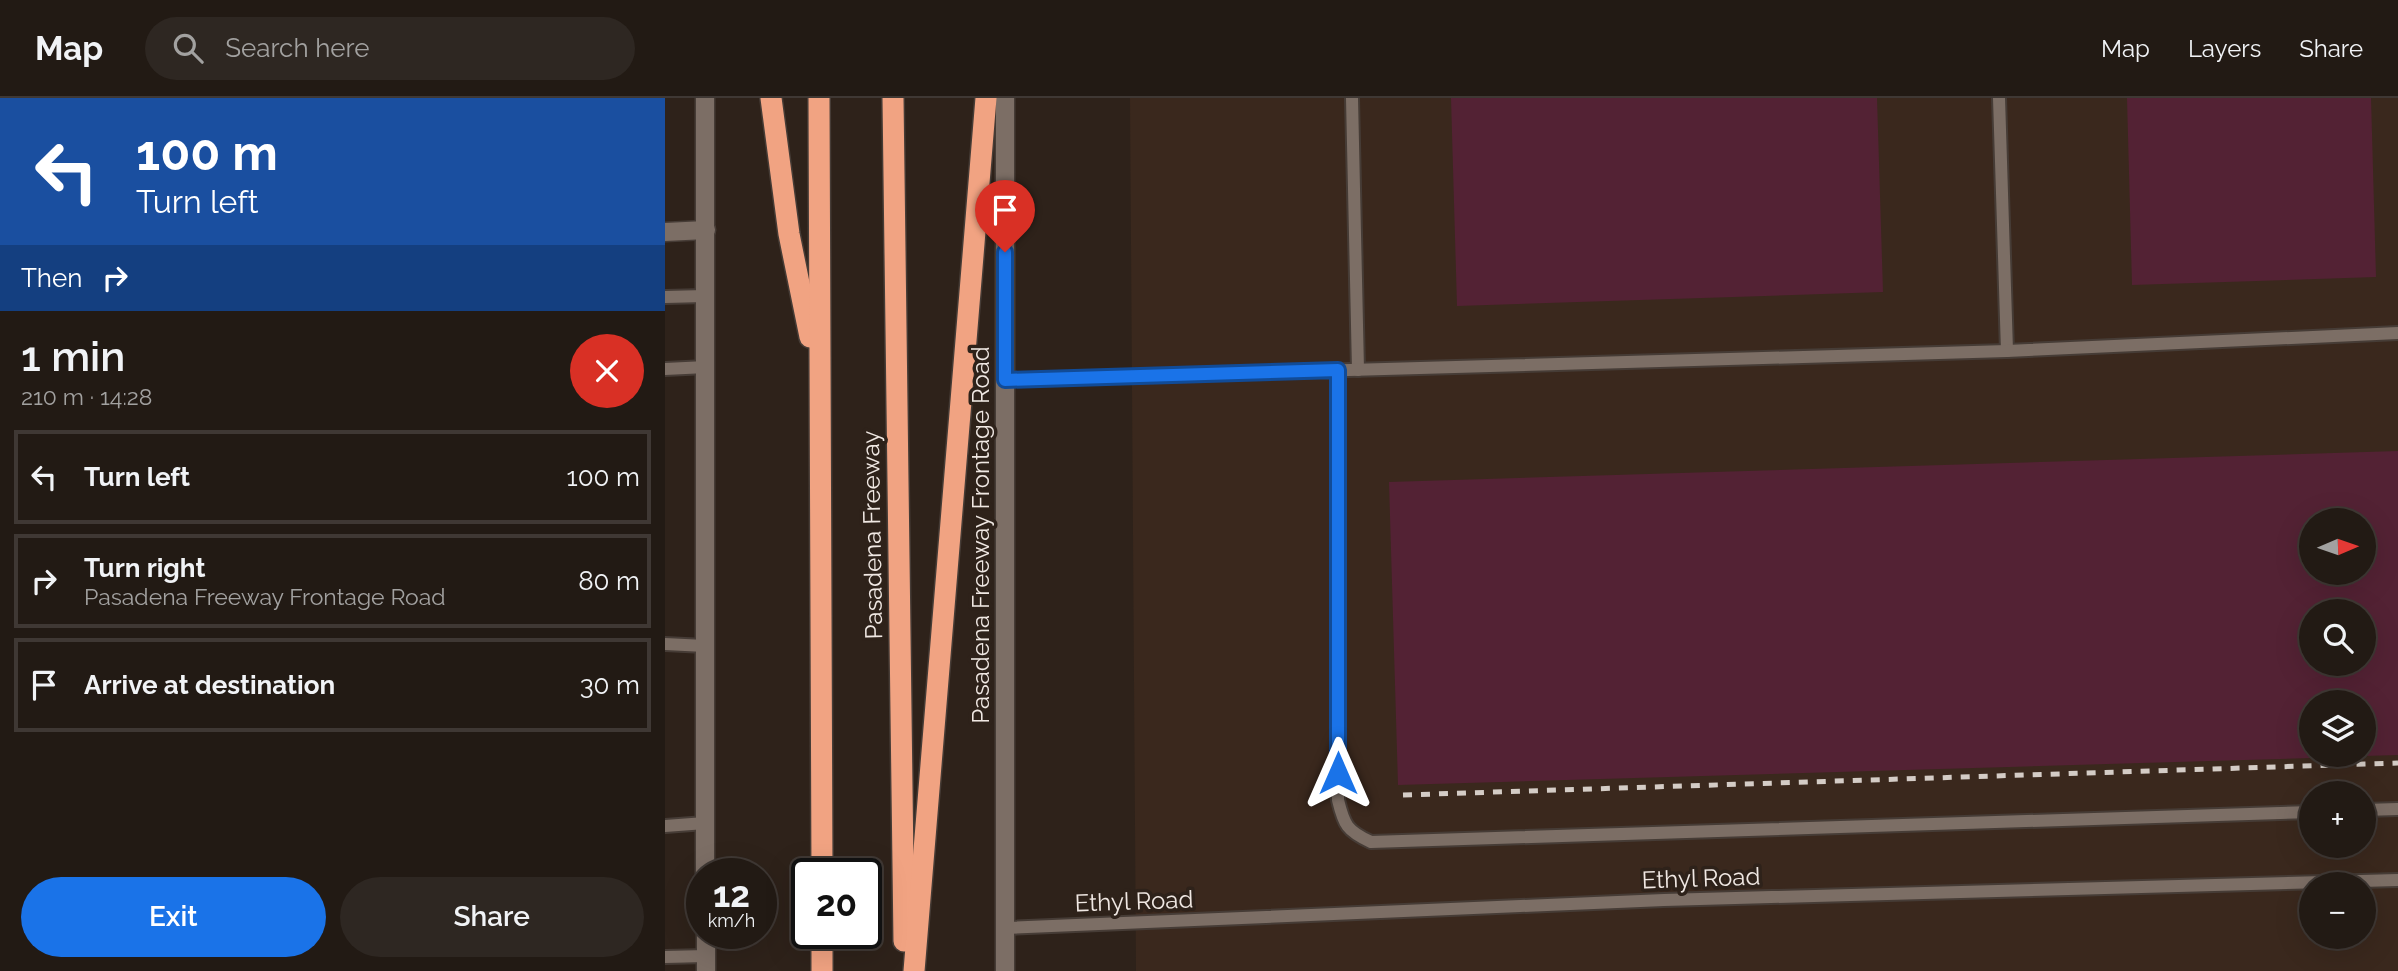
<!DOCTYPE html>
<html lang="en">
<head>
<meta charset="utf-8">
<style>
	:root { --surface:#221a14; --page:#2e2722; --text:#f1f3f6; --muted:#a2a1a0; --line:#3f3834; --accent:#1a73e8 }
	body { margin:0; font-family:Raleway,sans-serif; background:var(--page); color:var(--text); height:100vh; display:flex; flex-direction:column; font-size:26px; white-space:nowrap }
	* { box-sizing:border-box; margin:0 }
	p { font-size:23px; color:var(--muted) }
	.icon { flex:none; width:38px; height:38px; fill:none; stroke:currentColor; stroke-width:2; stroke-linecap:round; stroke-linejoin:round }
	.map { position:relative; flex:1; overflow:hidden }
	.drawer { display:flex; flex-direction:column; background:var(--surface); width:665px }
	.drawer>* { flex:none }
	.guide { background:#1a4fa0; color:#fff; overflow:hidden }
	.needle { width:46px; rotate:88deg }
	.tools { position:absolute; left:1634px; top:410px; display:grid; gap:14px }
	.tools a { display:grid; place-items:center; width:77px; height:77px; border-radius:50%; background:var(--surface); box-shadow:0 7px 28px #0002,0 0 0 2px var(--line); font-size:35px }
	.speed { position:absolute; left:21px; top:760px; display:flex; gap:14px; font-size:35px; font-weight:700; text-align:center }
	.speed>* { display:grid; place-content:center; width:91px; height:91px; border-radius:50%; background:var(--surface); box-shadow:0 7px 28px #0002,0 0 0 2px var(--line); line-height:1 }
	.speed small { font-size:18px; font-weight:400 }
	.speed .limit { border:4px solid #111; border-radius:10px; background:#fff; color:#111 }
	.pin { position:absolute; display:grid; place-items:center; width:60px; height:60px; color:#fff; margin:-72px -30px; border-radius:50% 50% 50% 0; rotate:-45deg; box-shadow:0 0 7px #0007 }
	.pin .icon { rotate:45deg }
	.me { position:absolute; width:77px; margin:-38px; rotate:0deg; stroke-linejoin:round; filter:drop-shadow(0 0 5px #0008) }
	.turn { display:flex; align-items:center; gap:24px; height:147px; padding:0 21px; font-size:32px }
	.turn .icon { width:91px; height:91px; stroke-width:2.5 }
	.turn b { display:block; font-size:49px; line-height:60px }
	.then { display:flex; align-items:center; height:66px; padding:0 21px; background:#0003; gap:14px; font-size:26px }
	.round { display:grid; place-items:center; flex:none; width:74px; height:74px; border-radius:37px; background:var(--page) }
	.headline { display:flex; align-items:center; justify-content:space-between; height:119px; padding:0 21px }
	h1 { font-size:42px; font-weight:600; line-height:52px }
	.cta { display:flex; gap:14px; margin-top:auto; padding:14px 21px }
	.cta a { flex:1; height:80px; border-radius:42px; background:var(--accent); color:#fff; font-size:28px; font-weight:600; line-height:80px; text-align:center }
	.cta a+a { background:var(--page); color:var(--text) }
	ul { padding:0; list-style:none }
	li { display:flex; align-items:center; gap:21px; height:94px; margin:0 14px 10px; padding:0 7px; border:4px solid var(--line); border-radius:0px }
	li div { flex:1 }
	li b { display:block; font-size:26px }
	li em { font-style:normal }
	header { display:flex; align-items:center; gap:42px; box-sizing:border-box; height:98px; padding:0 35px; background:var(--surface); border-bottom:2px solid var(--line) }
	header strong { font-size:33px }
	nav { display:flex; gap:38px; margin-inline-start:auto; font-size:24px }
	.search { width:490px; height:63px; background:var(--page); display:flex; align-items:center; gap:18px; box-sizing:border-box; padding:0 24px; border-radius:38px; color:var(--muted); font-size:26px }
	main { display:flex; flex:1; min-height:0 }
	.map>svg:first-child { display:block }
</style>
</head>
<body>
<header>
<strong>Map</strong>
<div class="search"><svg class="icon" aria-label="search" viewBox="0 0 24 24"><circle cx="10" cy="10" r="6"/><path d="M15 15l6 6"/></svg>Search here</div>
<nav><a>Map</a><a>Layers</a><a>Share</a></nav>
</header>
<main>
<section class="drawer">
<div class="guide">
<div class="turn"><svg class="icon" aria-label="left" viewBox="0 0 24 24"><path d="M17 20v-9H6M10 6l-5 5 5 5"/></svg><div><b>100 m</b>Turn left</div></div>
<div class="then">Then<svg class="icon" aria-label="right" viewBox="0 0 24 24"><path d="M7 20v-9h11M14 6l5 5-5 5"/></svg></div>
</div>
<div class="headline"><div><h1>1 min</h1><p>210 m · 14:28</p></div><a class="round" style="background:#d93025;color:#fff"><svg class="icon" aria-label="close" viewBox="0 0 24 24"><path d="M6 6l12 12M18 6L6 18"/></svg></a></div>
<ul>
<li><svg class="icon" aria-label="left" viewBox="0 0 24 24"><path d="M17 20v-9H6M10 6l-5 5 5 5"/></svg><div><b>Turn left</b></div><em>100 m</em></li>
<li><svg class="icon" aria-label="right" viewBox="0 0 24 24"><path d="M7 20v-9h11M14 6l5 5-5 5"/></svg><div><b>Turn right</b><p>Pasadena Freeway Frontage Road</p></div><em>80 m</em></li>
<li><svg class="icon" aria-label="arrive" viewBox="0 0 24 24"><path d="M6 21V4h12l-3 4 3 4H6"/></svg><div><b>Arrive at destination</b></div><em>30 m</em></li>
</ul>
<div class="cta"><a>Exit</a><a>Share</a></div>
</section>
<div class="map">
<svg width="1733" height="873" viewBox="0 0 1733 873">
	<rect width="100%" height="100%" fill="#2e221a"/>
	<path fill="#3a281d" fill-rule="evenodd" d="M465,0h1268v873h-1262zM1647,422h52v52h-52zM1647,513h52v52h-52zM1647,604h52v52h-52zM1647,695h52v52h-52zM1647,786h52v52h-52z"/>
	<g fill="#532234" fill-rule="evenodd">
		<path d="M786,0h426l6,194 -426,14z"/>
		<path d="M1462,0h244l5,179 -244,8z"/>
		<path d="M1733,353v304l-34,1v-54h-52v52h31v3l-945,28 -9,-303zM1647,422h52v52h-52zM1647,513h52v52h-52z"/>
	</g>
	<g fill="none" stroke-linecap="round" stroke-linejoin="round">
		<defs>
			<g id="lane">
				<path d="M687,0l6,272"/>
				<path d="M1334,0l8,253"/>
				<path d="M0,199l40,-1"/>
				<path d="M0,271l41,-2"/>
				<path d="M673,272v430c6,25 9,31 33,42l941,-30"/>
				<path d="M340,282l1002,-29 391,-18"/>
				<path d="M0,546l40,2"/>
				<path d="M1699,712l34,-1"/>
				<path d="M0,728l40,-3"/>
				<path d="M340,830l659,-28 734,-20"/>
				<path d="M0,859l41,-1"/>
			</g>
			<path id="street" d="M0,134l41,-2"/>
			<g id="secondary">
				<path d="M40,0v775"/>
				<path d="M340,0v873"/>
				<path d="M41,835v38"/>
			</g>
			<g id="highway">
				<path d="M106,0l18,136 21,103"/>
				<path d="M154,0l3,775"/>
				<path d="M228,0l11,843"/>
				<path d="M157,835v38"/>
				<path d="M249,873l72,-873"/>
			</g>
		</defs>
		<use href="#lane" stroke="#463c36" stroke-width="16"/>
		<use href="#street" stroke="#463c36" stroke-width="21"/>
		<use href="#secondary" stroke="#463c36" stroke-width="21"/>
		<use href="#highway" stroke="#463c36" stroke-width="24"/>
		<use href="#lane" stroke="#7c6e65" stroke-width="12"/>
		<use href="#street" stroke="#7c6e65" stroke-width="18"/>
		<use href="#secondary" stroke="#7c6e65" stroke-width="18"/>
		<use href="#highway" stroke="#f1a382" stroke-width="21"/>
		<path stroke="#d4ccc6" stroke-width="5" stroke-dasharray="9 9" stroke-linecap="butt" d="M738,697l995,-32"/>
	</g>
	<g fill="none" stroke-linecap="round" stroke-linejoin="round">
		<defs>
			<path id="route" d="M340,154v128l333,-10v403"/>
		</defs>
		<use href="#route" stroke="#114b97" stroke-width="18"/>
		<use href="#route" stroke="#1a73e8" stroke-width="12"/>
	</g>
	<g text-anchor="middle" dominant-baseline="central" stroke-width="7" stroke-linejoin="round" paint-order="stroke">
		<g font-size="24" fill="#f0e8e3" stroke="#2e221a">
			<text transform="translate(207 437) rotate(-91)">Pasadena Freeway</text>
			<text transform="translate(315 437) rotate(-90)">Pasadena Freeway Frontage Road</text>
			<text transform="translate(1036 780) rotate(-2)">Ethyl Road</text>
			<text transform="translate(469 803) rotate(-2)">Ethyl Road</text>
		</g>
	</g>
</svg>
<div class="tools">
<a><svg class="needle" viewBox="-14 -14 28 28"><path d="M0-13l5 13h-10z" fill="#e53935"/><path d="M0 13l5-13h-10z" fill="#a2a1a0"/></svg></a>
<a><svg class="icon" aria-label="search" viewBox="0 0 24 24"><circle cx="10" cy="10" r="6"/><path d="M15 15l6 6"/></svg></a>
<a><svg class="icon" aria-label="layers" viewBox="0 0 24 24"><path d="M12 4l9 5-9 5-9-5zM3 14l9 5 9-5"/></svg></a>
<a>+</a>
<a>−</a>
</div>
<div class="speed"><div>12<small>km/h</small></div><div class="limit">20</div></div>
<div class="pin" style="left:340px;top:154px;background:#d93025"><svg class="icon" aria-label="arrive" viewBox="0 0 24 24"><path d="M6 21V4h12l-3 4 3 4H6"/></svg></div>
<svg class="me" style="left:673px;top:675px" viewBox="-20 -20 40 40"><path d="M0-17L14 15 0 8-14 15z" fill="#1a73e8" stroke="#fff" stroke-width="4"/></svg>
</div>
</main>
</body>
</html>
